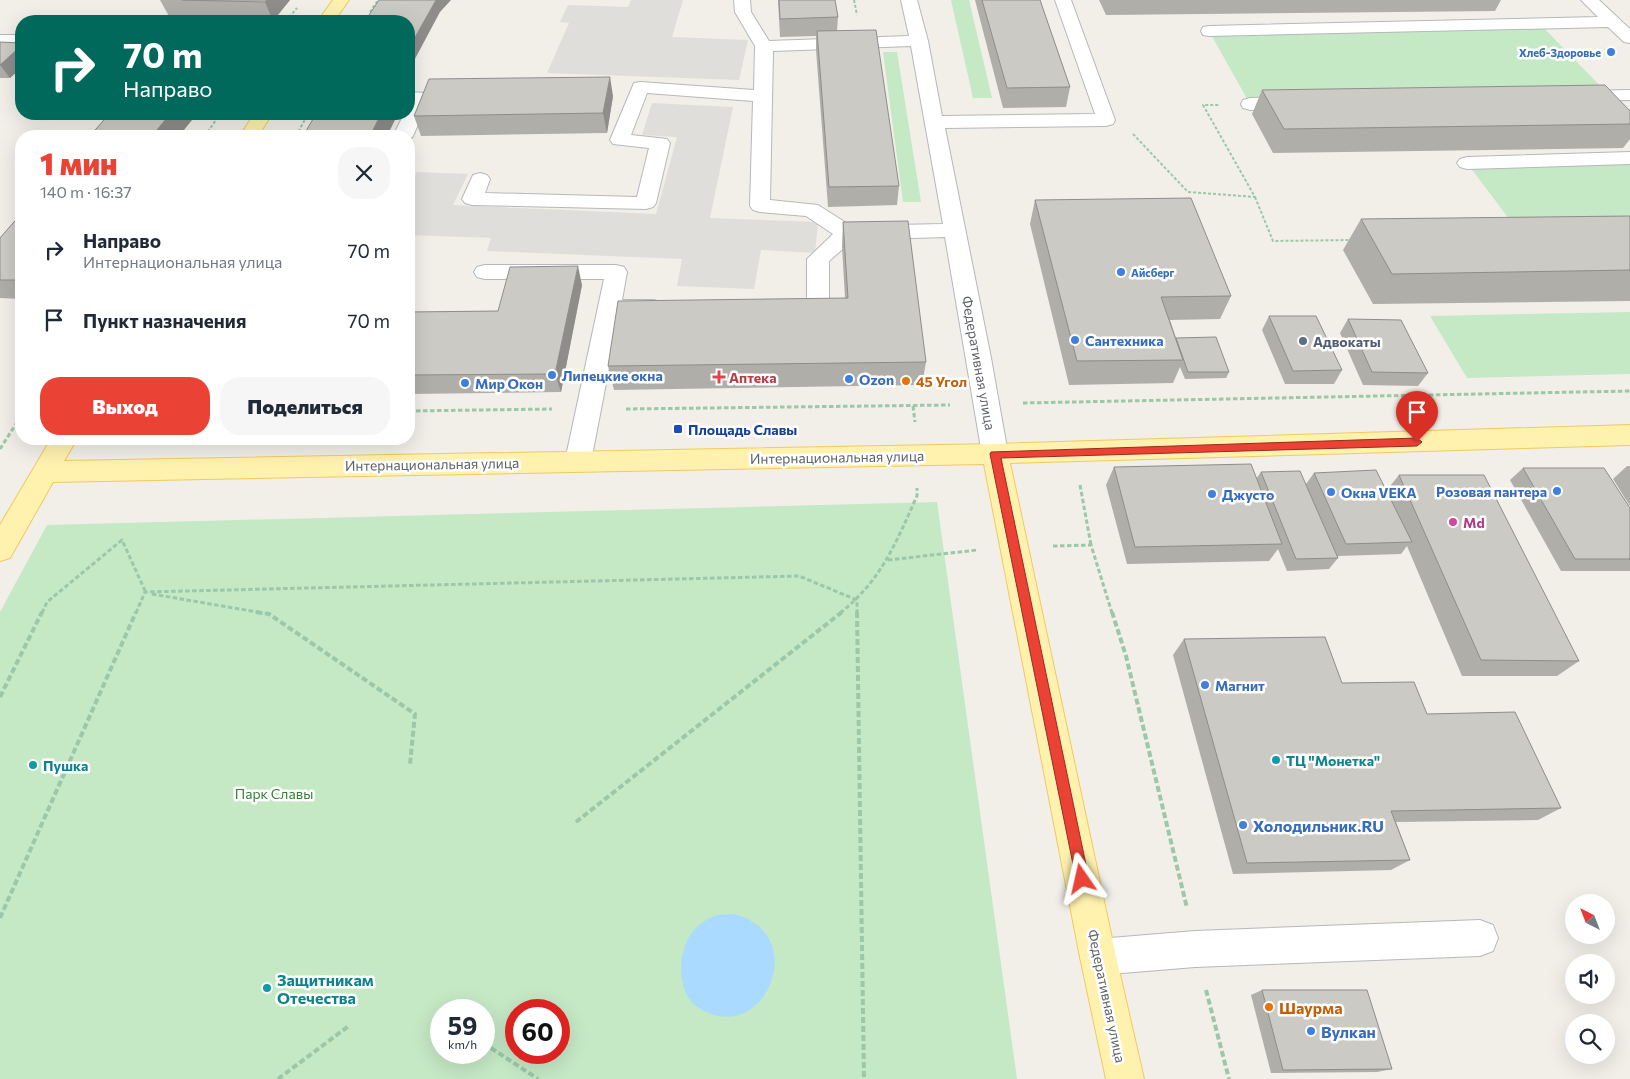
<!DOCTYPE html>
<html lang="ru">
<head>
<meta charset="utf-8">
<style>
	:root { --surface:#fff; --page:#f6f6f7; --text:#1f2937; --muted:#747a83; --accent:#ea4335 }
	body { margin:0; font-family:Commissioner,sans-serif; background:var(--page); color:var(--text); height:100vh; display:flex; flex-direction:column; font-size:19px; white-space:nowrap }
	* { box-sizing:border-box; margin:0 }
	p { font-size:16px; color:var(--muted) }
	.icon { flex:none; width:28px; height:28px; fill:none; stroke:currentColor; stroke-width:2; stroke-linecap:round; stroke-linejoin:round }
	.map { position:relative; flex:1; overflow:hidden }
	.side { position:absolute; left:15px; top:130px; width:400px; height:315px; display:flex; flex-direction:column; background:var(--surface); border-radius:20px; box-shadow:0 5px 20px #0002 }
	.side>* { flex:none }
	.hud { position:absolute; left:15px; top:15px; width:400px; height:105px; border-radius:20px; box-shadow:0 5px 20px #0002; background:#00695c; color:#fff; overflow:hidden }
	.needle { width:32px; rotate:318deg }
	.buttons { position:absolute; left:1565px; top:894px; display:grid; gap:10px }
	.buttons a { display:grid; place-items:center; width:50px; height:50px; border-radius:50%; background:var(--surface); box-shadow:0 5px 20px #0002; font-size:25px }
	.speed { position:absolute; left:430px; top:999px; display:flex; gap:10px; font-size:25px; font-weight:700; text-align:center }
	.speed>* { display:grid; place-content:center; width:65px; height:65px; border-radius:50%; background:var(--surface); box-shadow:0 5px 20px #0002; line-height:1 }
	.speed small { font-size:12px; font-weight:400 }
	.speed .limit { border:8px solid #d22; background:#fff; color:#111 }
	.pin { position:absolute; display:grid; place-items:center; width:42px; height:42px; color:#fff; margin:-51px -21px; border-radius:50% 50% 50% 0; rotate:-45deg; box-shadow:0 0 5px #0007 }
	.pin .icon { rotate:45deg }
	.me { position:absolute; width:55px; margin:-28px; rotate:349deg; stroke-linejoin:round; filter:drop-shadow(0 0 4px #0008) }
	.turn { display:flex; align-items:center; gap:18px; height:105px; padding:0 25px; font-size:22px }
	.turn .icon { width:65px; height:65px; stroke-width:2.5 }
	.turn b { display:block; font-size:35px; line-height:42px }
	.round { display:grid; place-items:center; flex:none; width:52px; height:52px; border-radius:20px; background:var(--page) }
	.overview { display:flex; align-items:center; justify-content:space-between; height:85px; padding:0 25px }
	h1 { font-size:30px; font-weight:800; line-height:38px; color:var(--accent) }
	.action { display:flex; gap:10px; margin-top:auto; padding:10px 25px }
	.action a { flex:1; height:58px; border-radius:20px; background:var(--accent); color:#fff; font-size:20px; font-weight:800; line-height:58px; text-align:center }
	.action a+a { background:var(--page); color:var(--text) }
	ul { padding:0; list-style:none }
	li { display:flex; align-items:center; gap:15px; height:70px; padding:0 25px }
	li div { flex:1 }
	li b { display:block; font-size:19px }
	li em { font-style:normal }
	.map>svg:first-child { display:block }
</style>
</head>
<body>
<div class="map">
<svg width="1630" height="1079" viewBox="0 0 1630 1079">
	<rect width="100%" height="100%" fill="#f1efe8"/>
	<g fill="#e0deda">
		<path d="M631,0h52l-11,37 76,3 -9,40 -192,-7 22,-50 -9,-1 8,-17 60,2z"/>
		<path d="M652,103l81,4 -23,111 108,4 -3,31 -54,-3 -7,39 -77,-3 5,-27 -195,-8 4,-13 -82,-3v-46l8,-17 51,2 -15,31 203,9 21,-77 -35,-2z"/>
	</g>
	<g fill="#c5e8c5" fill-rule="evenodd">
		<path d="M951,0h18l23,98h-19z"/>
		<path d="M1539,23l70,72 -359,9 -41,-73z"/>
		<path d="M883,52h14l24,150h-18z"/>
		<path d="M1630,158v75l-108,3 -55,-73z"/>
		<path d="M1630,312v62l-163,4 -37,-62z"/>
		<path d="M937,502l80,577h-1017v-467l47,-87zM441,1010h43v42h-43zM516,1010h43v42h-43z"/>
	</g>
	<path fill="#aadaff" d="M734,914c75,19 34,124 -25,99 -10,-4 -19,-10 -23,-20 -12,-28 -2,-69 32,-78 5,-1 11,0 16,-1z"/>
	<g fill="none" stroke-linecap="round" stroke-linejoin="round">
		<defs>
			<g id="minor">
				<path d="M734,0h16l1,12 18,29 140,-5 -8,-36h16l11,41 14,75 153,-2 -40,-114h16l44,120 -2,4 -7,2 -161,2 46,230 17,96 -4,7 -9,3 -9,-3 -4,-7 -37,-217 -92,3 -24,21v47l-3,5c-14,4 -31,4 -45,0l-3,-5 3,-5 8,-3h18v-41l26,-25 -27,-18 -46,-4 -7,-2 -3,-4 3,-105 -106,-8 -16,42 36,4 3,4 -14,60 -3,4 -7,2 -174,-4 -7,-2 -3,-4 11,-24 7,-2 7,2 3,4 -5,14 152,4 12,-49 -36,-4 -3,-4 24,-57 6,-1 114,8 1,-44 -20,-34zM911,46l32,178 -92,2 -33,-21 -48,-5 3,-149z"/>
				<path d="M1581,0h18l31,29v14l-6,-1 -16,-15 -399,9 -6,-1 -2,-4 2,-4 6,-1 389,-9z"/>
				<rect x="0" y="35" width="21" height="10"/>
				<path d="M1630,90v10l-53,1 -6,-1 -3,-4 3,-4 6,-1z"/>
				<path d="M409,92l18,1 3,4 -17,39 -4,4v-4h-16l11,-22h5z"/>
				<path d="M1294,97l7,2 2,4 -2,4 -51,3 -7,-2 -2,-4 2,-4 7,-2z"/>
				<path d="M1630,152v12l-163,5 -7,-2 -3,-4 3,-4 7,-2z"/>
				<path d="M485,265h131l8,2 3,5 -5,28h32l8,3 3,5 -3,5 -8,3h-35l-28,145 -4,7 -9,3 -9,-3 -4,-7 39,-182h-119l-8,-2 -3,-5 3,-5z"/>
				<path d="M1480,920l13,5 5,13 -5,13 -13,5 -285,11 -97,8 -13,-5 -5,-13 5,-13 13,-5 97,-8z"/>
			</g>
			<g id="major">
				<path d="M333,0h16l-15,21h-16z"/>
				<path d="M254,114h18l-14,22h-18z"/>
				<path d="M1630,425v20l-620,18 106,494 28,122h-38l-26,-122 -96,-493 -931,18 -43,76 -10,3v-36l51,-86h26l-13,22 931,-17z"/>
			</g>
		</defs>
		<use href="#minor" stroke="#b5b8bc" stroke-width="2"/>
		<use href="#major" stroke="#f2c960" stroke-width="2"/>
		<g stroke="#9cc7a9" stroke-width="2" stroke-dasharray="3 2" stroke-linecap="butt">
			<path d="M854,0l3,15"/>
			<path d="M370,12l8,-12"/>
			<path d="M286,21l11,-13"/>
			<path d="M1133,134l55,58 67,5 -52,-92h17"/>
			<path d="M205,136l15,-22"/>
			<path d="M296,136l12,-22"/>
			<path d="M1255,197l18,44 78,-1"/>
		</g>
		<g stroke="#9cc7a9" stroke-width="3" stroke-dasharray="4.5 2.5" stroke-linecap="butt">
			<path d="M1023,403l607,-12"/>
			<path d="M913,406l2,16"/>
			<path d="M626,409l324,-4"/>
			<path d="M409,411l143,-2"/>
			<path d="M0,449l21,-33"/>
			<path d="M1080,485l11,60"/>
			<path d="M1053,546l38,-1 21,68"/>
			<path d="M888,560l89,-10"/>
			<path d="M152,594l111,19"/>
			<path d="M42,613l5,-11 75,-62 24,53"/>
			<path d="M136,613l9,-21 654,-16 58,24v13"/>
			<path d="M840,613c42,-33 56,-71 77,-117v-8"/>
		</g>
		<g stroke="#9cc7a9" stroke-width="4" stroke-dasharray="6 3" stroke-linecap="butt">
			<path d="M256,612l13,2 146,100 -5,50"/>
			<path d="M857,612l7,467"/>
			<path d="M1112,612l14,44 61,252"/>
			<path d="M0,697l42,-85"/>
			<path d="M576,822l266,-210"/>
			<path d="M0,918l136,-306"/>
			<path d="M1206,990l23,89"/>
			<path d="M491,1048l47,31"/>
			<path d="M278,1079l72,-54"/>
		</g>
		<use href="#minor" fill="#fff" fill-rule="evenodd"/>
		<use href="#major" fill="#fff2af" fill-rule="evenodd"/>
	</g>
	<g fill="#afaea9">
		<path d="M160,0h130l-17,21 -103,-3z"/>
		<path d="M778,0h57l3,17 -1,14 62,155 -2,19 -69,2 -12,-157v-14l-36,1z"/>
		<path d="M975,0h65l30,87 -4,20 -63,1z"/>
		<path d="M1099,0h402l-6,11 -389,4z"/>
		<path d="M0,42l21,1v25l-11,10h-10z"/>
		<path d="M1262,90l368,21v28l-7,9 -350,5 -21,-39z"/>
		<path d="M613,96l-6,37 -186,3 -7,-20z"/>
		<path d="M1035,200l196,96 -11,23 -50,1 6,18 53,34 -3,6 -41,1 -5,-12 -7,16 -104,2 -39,-161z"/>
		<path d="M21,214v85l-21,-1v-60z"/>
		<path d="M1630,216v85l-257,3 -30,-54 18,-31z"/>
		<path d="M843,222l83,140 -4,23 -308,5 -6,-24 237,-68 -3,-52z"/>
		<path d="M582,285l-21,107 -152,2v-82l89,-1z"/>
		<path d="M1269,316l73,54 -8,14h-49l-23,-54z"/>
		<path d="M1348,319l80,54 -10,13 -55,-1 -23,-52z"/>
		<path d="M1627,466h3v40l-17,-27z"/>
		<path d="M1114,467l142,12 5,-7 45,12 8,-11 72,18 13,-16 180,186 -22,15h-95l-55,-130 -6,8 -63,2v2l-9,11 -42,2 -9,-22 -9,12 -142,3 -21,-79z"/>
		<path d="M1523,468l107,40v63h-69l-51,-91z"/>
		<path d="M1184,639l158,44 85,31 134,94 -23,12 -142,2 14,38 -19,10 -158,4 -60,-219z"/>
		<path d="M1262,990l130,79 -15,3 -106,1 -20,-78z"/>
	</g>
	<g fill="#8f8d8a">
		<path d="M267,0h23l-17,21 -8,-19z"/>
		<path d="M436,0h15l-11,12 -31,58v-22z"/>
		<path d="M21,46v22l-11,10 -10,-13z"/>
		<path d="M610,77l3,19 -6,37 -4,-20z"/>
		<path d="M170,114h27l-18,22h-27z"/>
		<path d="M381,114h17l-11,22h-17z"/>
		<path d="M578,266l4,19 -21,107 -6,-18z"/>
	</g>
	<g fill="#cccac5" stroke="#8f8d8a">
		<path d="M182,0h85l-2,2z"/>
		<path d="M379,0h57l-27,48v-27h-44z"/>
		<path d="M779,0h56l3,17 -58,2z"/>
		<path d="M982,0h58l30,87 -63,1z"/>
		<path d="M876,30l23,156 -70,1 -12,-156z"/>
		<path d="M0,42l21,1v3l-21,19z"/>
		<path d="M610,77l-7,36 -189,3 15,-37z"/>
		<path d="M1605,85l25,26v13l-346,5 -22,-39z"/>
		<path d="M109,114h61l-18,22h-62z"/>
		<path d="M316,114h65l-11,22h-67z"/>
		<path d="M1191,198l40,98 -70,1 22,63 -106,1 -42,-161z"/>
		<path d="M21,214v66h-21v-42z"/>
		<path d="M1630,216v54l-238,4 -31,-55z"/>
		<path d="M908,221l18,141 -318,4 10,-65 230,-3 -5,-76z"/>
		<path d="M578,266l-23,108 -146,1v-63l89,-1 12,-44z"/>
		<path d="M1269,316h47l26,54 -49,1z"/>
		<path d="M1348,319l53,1 27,53 -56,-1z"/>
		<path d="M1216,337l13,35h-41l-12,-34z"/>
		<path d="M1251,464l31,80 -147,3 -21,-80z"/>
		<path d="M1523,468h81l26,40v51h-55z"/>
		<path d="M1376,470l36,72 -66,2 -32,-71z"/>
		<path d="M1300,471l38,87 -42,1 -35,-87z"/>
		<path d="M1399,475h85l95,186 -98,-1z"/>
		<path d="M1325,637l17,46 72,-1 13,32 88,-2 46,96 -170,3 19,49 -163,3 -63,-224z"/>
		<path d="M1262,990h105l25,79 -109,1z"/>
	</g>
	<path fill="#ea4335" stroke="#982c22" d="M1417,438l5,4 -5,4 -416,12 88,421 -2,5 -5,2 -5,-2 -87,-430 1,-2z"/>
	<g fill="#3f7fe0" stroke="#fff" stroke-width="2">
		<circle cx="1611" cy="52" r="5"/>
		<circle cx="1121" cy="272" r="5"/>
		<circle cx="1075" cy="340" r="5"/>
		<circle cx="552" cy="375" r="5"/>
		<circle cx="849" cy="379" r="5"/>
		<circle cx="465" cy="383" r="5"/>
		<circle cx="1557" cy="491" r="5"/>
		<circle cx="1331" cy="492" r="5"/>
		<circle cx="1212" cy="494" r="5"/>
		<circle cx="1205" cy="685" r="5"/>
		<circle cx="1243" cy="825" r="5"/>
		<circle cx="1311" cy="1031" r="5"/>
	</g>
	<circle fill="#5c6f8a" stroke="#fff" stroke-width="2" cx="1303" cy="341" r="5"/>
	<path fill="#e0444e" stroke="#fff" stroke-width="2" d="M716.5 369.5h5v5h5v5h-5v5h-5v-5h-5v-5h5z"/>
	<g fill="#e8710a" stroke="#fff" stroke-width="2">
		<circle cx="906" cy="381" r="5"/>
		<circle cx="1269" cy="1007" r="5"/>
	</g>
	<rect fill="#1a4fb4" stroke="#fff" stroke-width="2" x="673" y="424" width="10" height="10" rx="2.5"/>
	<circle fill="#d1479c" stroke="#fff" stroke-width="2" cx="1453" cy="522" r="5"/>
	<g fill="#0f9aa8" stroke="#fff" stroke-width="2">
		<circle cx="1276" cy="760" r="5"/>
		<circle cx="33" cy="765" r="5"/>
		<circle cx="267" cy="988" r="5"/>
	</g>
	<g text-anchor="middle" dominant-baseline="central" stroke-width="5" stroke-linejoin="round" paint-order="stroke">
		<g font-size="11" font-weight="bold" fill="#366cbe" stroke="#fff" text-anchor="end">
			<text x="1601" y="52">Хлеб-Здоровье</text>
			<text x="1131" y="272" text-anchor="start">Айсберг</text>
		</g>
		<g font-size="14" font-weight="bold" fill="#366cbe" stroke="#fff" text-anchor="start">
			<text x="1085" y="340">Сантехника</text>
			<text x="562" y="375">Липецкие окна</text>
			<text x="859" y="379">Ozon</text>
			<text x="475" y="383">Мир Окон</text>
			<text x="1547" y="491" text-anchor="end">Розовая пантера</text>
			<text x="1341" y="492">Окна VEKA</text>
			<text x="1222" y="494">Джусто</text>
			<text x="1215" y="685">Магнит</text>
		</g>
		<g font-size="14" font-weight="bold" fill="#4e5e75" stroke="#fff" text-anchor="start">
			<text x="1313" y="341">Адвокаты</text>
		</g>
		<g font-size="14" fill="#5f6368" stroke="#fff">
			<text transform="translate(979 363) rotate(80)">Федеративная улица</text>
			<text transform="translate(837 457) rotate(-1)">Интернациональная улица</text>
			<text transform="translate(432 464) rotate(-1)">Интернациональная улица</text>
			<text transform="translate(1107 996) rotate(78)">Федеративная улица</text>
		</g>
		<g font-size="14" font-weight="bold" fill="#be3a42" stroke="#fff" text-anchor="start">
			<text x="729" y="377">Аптека</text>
		</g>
		<g font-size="14" font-weight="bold" fill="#c56008" stroke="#fff" text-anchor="start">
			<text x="916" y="381">45 Угол</text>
		</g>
		<g font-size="14" font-weight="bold" fill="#164399" stroke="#fff" text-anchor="start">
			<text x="688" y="429">Площадь Славы</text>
		</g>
		<g font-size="14" font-weight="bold" fill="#b23c85" stroke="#fff" text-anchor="start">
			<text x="1463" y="522">Md</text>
		</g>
		<g font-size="14" font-weight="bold" fill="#0d838f" stroke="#fff" text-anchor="start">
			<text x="1286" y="760">ТЦ "Монетка"</text>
			<text x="43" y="765">Пушка</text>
		</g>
		<g font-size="14" fill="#348238" stroke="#fff">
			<text x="274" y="793">Парк Славы</text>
		</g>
		<g font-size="16" font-weight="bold" fill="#366cbe" stroke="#fff" text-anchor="start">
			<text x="1253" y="825">Холодильник.RU</text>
			<text x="1321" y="1031">Вулкан</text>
		</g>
		<g font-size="16" font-weight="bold" fill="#0d838f" stroke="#fff" text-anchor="start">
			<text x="277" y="979">Защитникам<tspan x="277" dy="18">Отечества</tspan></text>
		</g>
		<g font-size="16" font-weight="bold" fill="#c56008" stroke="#fff" text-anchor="start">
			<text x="1279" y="1007">Шаурма</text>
		</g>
	</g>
</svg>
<div class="buttons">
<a><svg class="needle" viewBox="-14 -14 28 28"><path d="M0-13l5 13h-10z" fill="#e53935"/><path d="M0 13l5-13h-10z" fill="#747a83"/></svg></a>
<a><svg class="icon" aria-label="sound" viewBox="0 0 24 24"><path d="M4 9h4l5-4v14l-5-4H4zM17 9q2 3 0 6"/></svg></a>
<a><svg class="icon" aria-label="search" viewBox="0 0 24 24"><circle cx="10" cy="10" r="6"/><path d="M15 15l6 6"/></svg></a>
</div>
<div class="speed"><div>59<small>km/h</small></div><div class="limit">60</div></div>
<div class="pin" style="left:1417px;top:442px;background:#d93025"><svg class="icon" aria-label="arrive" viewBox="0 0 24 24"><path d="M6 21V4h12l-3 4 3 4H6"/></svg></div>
<svg class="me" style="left:1082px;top:879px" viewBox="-20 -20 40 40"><path d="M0-17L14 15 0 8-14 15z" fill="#ea4335" stroke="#fff" stroke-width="4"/></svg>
<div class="hud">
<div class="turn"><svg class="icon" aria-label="right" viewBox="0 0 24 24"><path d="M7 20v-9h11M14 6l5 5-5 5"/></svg><div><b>70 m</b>Направо</div></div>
</div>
<section class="side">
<div class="overview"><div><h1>1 мин</h1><p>140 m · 16:37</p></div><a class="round"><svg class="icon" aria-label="close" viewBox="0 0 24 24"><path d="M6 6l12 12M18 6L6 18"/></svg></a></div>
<ul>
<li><svg class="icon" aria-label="right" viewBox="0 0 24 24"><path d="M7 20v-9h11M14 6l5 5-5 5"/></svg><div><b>Направо</b><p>Интернациональная улица</p></div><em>70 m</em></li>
<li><svg class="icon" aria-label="arrive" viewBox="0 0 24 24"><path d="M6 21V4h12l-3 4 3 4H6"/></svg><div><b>Пункт назначения</b></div><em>70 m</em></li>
</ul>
<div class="action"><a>Выход</a><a>Поделиться</a></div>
</section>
</div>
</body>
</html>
